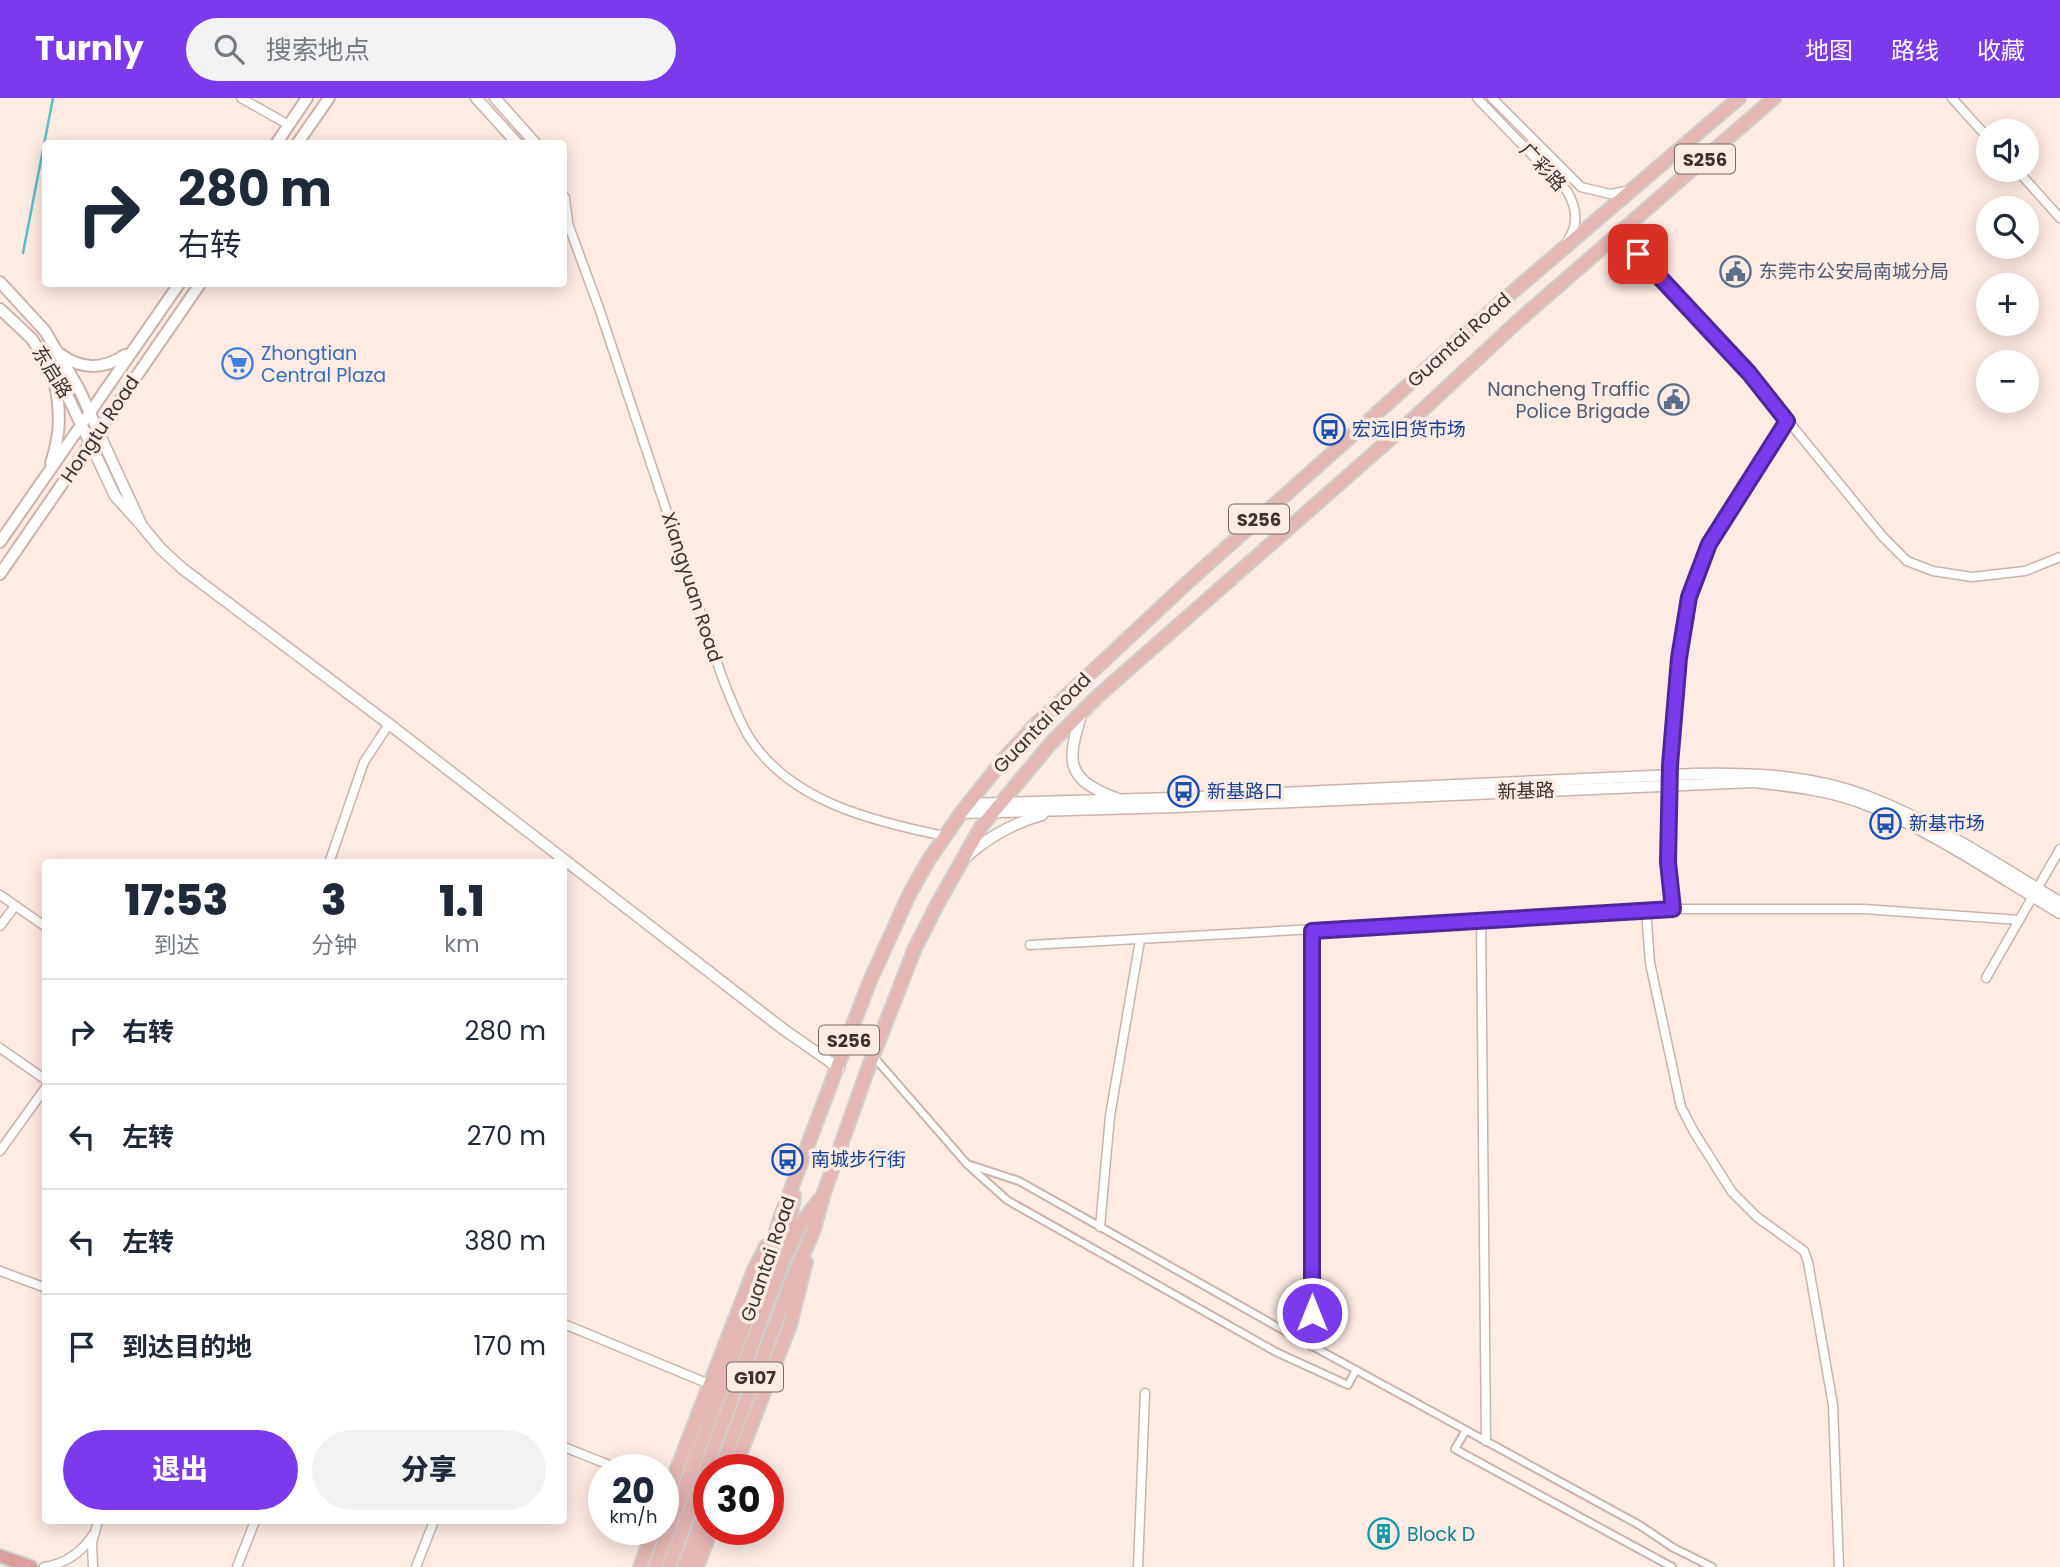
<!DOCTYPE html>
<html lang="zh">
<head>
<meta charset="utf-8">
<style>
	:root { --surface:#fff; --page:#f2f2f3; --text:#1f2937; --muted:#747a83; --line:#e0e1e3; --accent:#7c3aed }
	body { margin:0; font-family:Poppins,"Noto Sans SC",sans-serif; background:var(--page); color:var(--text); height:100vh; display:flex; flex-direction:column; font-size:26px; white-space:nowrap }
	* { box-sizing:border-box; margin:0 }
	p { font-size:23px; color:var(--muted) }
	.icon { flex:none; width:38px; height:38px; fill:none; stroke:currentColor; stroke-width:2; stroke-linecap:round; stroke-linejoin:round }
	.map { position:relative; flex:1; overflow:hidden }
	.panel { position:absolute; left:42px; top:761px; width:525px; height:665px; display:flex; flex-direction:column; background:var(--surface); border-radius:7px; box-shadow:0 4px 18px #0003 }
	.panel>* { flex:none }
	.hud { position:absolute; left:42px; top:42px; width:525px; height:147px; border-radius:7px; box-shadow:0 4px 18px #0003; background:#fff; color:var(--text); overflow:hidden }
	.buttons { position:absolute; left:1976px; top:21px; display:grid; gap:14px }
	.buttons a { display:grid; place-items:center; width:63px; height:63px; border-radius:50%; background:var(--surface); box-shadow:0 4px 18px #0003; font-size:35px }
	.speed { position:absolute; left:588px; top:1356px; display:flex; gap:14px; font-size:35px; font-weight:700; text-align:center }
	.speed>* { display:grid; place-content:center; width:91px; height:91px; border-radius:50%; background:var(--surface); box-shadow:0 4px 18px #0003; line-height:1 }
	.speed small { font-size:18px; font-weight:400 }
	.speed .limit { border:10px solid #d22; background:#fff; color:#111 }
	.pin { position:absolute; display:grid; place-items:center; width:60px; height:60px; color:#fff; margin:-30px; border-radius:14px; box-shadow:0 4px 10px #0006 }
	.me { position:absolute; width:77px; margin:-38px; rotate:0deg; stroke-linejoin:round; filter:drop-shadow(0 0 5px #0008) }
	.turn { display:flex; align-items:center; gap:24px; height:147px; padding:0 21px; font-size:32px }
	.turn .icon { width:91px; height:91px; stroke-width:2.5 }
	.turn b { display:block; font-size:49px; line-height:60px }
	.eta { display:flex; justify-content:space-evenly; align-items:center; height:119px; text-align:center }
	.eta b { font-size:42px; font-weight:800; line-height:49px }
	.cta { display:flex; gap:14px; margin-top:auto; padding:14px 21px }
	.cta a { flex:1; height:80px; border-radius:42px; background:var(--accent); color:#fff; font-size:28px; font-weight:800; line-height:80px; text-align:center }
	.cta a+a { background:var(--page); color:var(--text) }
	ul { padding:0; list-style:none }
	li { display:flex; align-items:center; gap:21px; height:105px; padding:0 21px; border-top:2px solid var(--line) }
	li div { flex:1 }
	li b { display:block; font-size:26px }
	li em { font-style:normal }
	header { display:flex; align-items:center; gap:42px; box-sizing:border-box; height:98px; padding:0 35px; background:var(--accent); color:#fff }
	header strong { font-size:33px }
	nav { display:flex; gap:38px; margin-inline-start:auto; font-size:24px }
	.search { width:490px; height:63px; background:var(--page); display:flex; align-items:center; gap:18px; box-sizing:border-box; padding:0 24px; border-radius:38px; color:var(--muted); font-size:26px }
	.map>svg:first-child { display:block }
</style>
</head>
<body>
<header>
<strong>Turnly</strong>
<div class="search"><svg class="icon" aria-label="search" viewBox="0 0 24 24"><circle cx="10" cy="10" r="6"/><path d="M15 15l6 6"/></svg>搜索地点</div>
<nav><a>地图</a><a>路线</a><a>收藏</a></nav>
</header>
<div class="map">
<svg width="2060" height="1469" viewBox="0 0 2060 1469">
	<rect width="100%" height="100%" fill="#fdebe4"/>
	<g fill="none" stroke-linecap="round" stroke-linejoin="round">
		<path stroke="#5bbfc8" stroke-width="2.5" d="M23,155l30,-155"/>
		<defs>
			<g id="pedestrian">
				<path d="M873,958l94,108 40,36 269,152 72,33 8,-15"/>
				<path d="M967,1066l52,17 264,149 358,196 31,21 40,20"/>
				<path d="M1466,1332l-11,19 217,118"/>
			</g>
			<g id="minor">
				<path d="M241,0l48,27"/>
				<path d="M1477,0l90,93c10,17 12,33 1,49"/>
				<path d="M1492,0l89,89 29,7 16,-3"/>
				<path d="M1952,0l36,40"/>
				<path d="M2017,72l43,48"/>
				<path d="M567,123l32,87 122,366c8,21 16,43 28,63 41,65 126,85 196,99"/>
				<path d="M1619,137l130,138 134,164 24,24 26,10 39,6 53,-6 35,-14"/>
				<path d="M329,765l35,-101 25,-38"/>
				<path d="M0,797l46,32"/>
				<path d="M1673,811l-5,-47 1,-97 10,-107 10,-61 20,-53 78,-123"/>
				<path d="M1646,812l4,53 31,144 13,25 38,60 25,25 47,34 4,11 25,143 6,162"/>
				<path d="M1481,822l5,521"/>
				<path d="M0,828l15,-20"/>
				<path d="M1030,847l643,-36h191l155,11"/>
				<path d="M1986,880l74,-129"/>
				<path d="M0,950l46,32"/>
				<path d="M0,1053l46,-64"/>
				<path d="M1100,1129l10,-111 30,-176"/>
				<path d="M0,1173l46,17"/>
				<path d="M564,1226l145,60"/>
				<path d="M1312,1248v-415"/>
				<path d="M564,1349l58,23"/>
				<path d="M44,1469c21,-3 37,-14 49,-32"/>
				<path d="M93,1469l-1,-24 6,-22"/>
				<path d="M237,1469l18,-46"/>
				<path d="M416,1469l18,-46"/>
				<path d="M1138,1469l7,-174"/>
			</g>
			<g id="tertiary">
				<path d="M476,0l42,46"/>
				<path d="M495,0l41,46"/>
				<path d="M564,100l3,23"/>
				<path d="M91,347l24,51 27,30 -43,-93"/>
				<path d="M142,428l19,23 22,20 206,155 394,305 56,39"/>
				<path d="M1082,614c-14,47 -20,66 34,86"/>
				<path d="M968,706l206,-6 521,-24c59,-1 119,1 174,23 67,26 129,68 191,105"/>
				<path d="M961,715l214,-6 577,-25c39,4 79,8 115,23 66,26 132,72 193,108"/>
				<path d="M967,758c23,-20 46,-33 75,-41"/>
			</g>
			<g id="secondary">
				<path d="M276,46l31,-46"/>
				<path d="M297,46l32,-46"/>
				<path d="M0,184l45,49 34,58 20,44"/>
				<path d="M0,211l32,30 36,58 23,48"/>
				<path d="M60,256c22,16 43,16 65,1"/>
				<path d="M51,365c10,-29 10,-54 3,-83"/>
				<path d="M0,444l179,-258"/>
				<path d="M0,476l200,-290"/>
			</g>
			<g id="primary">
				<path d="M787,1142l7,-44"/>
				<path d="M720,1372l70,-185 23,-53 11,-39 42,-119 49,-126 23,-45 43,-76 70,-84 47,-47 316,-278 103,-96 257,-224"/>
				<path d="M734,1372l56,-145 16,-63"/>
				<path d="M663,1407l91,-235 12,-24"/>
				<path d="M640,1469l14,-37"/>
				<path d="M655,1469l107,-289 17,-57 90,-238 40,-88 19,-34 33,-48 42,-53 32,-35 153,-143 313,-280 238,-204"/>
				<path d="M669,1469l113,-303 18,-39 20,-26"/>
				<path d="M684,1469l25,-66"/>
				<path d="M697,1469l14,-37"/>
			</g>
			<path id="trunk" d="M0,1458l31,11"/>
		</defs>
		<use href="#pedestrian" stroke="#c9b3ab" stroke-width="10"/>
		<use href="#minor" stroke="#c9b3ab" stroke-width="11"/>
		<use href="#tertiary" stroke="#c9b3ab" stroke-width="13"/>
		<use href="#secondary" stroke="#c9b3ab" stroke-width="14"/>
		<use href="#primary" stroke="#d0cecd" stroke-width="16"/>
		<use href="#trunk" stroke="#d0cecd" stroke-width="16"/>
		<use href="#pedestrian" stroke="#fff" stroke-width="6"/>
		<use href="#minor" stroke="#fff" stroke-width="8"/>
		<use href="#tertiary" stroke="#fff" stroke-width="10"/>
		<use href="#secondary" stroke="#fff" stroke-width="10"/>
		<use href="#primary" stroke="#e4b6b4" stroke-width="12"/>
		<use href="#trunk" stroke="#db9e9b" stroke-width="12"/>
	</g>
	<g fill="none" stroke-linecap="round" stroke-linejoin="round">
		<defs>
			<path id="route" d="M1312,1215v-382l361,-22 -5,-47 2,-97 9,-107 10,-61 20,-53 78,-123 -38,-48 -111,-119"/>
		</defs>
		<use href="#route" stroke="#51269a" stroke-width="18"/>
		<use href="#route" stroke="#7c3aed" stroke-width="12"/>
	</g>
	<defs>
		<symbol id="civic-ring" viewBox="-11 -11 22 22"><circle r="9.5" fill="#fdebe4" stroke="#5c6f8a" stroke-width="1.5"/><path d="M-.6-6.5H3V-4.5H.6V-3L4-1V1h2V6H-6V1h2V-1L-.6-3ZM-1.2 2.5V6h2.4V2.5Z" fill="#5c6f8a"/></symbol>
		<symbol id="supermarket-ring" viewBox="-11 -11 22 22"><circle r="9.5" fill="#fdebe4" stroke="#3f7fe0" stroke-width="1.5"/><path d="M-6-5.5h2.5l.6 2H6L4.5 2H-2.5L-4.4-4H-6ZM-1.5 3.2a1.3 1.3 0 1 0 .1 0ZM3 3.2a1.3 1.3 0 1 0 .1 0Z" fill="#3f7fe0"/></symbol>
		<symbol id="bus-ring" viewBox="-11 -11 22 22"><circle r="9.5" fill="#fdebe4" stroke="#1a4fb4" stroke-width="1.5"/><path d="M-5-6H5V4H4V6H2V4H-2V6H-4V4H-5ZM-3.5-4V0h7V-4ZM-3.5 1.2v1.5H-2V1.2ZM2 1.2v1.5H3.5V1.2Z" fill="#1a4fb4"/></symbol>
		<symbol id="building-ring" viewBox="-11 -11 22 22"><circle r="9.5" fill="#fdebe4" stroke="#0f9aa8" stroke-width="1.5"/><path d="M-4-6H4V6H1V3H-1V6H-4ZM-2.5-4.3h1.7v1.8h-1.7ZM.8-4.3h1.7v1.8H.8ZM-2.5-1h1.7V.8h-1.7ZM.8-1h1.7V.8H.8Z" fill="#0f9aa8"/></symbol>
	</defs>
	<g fill-rule="evenodd">
		<use href="#civic-ring" x="1718" y="156" width="35" height="35"/>
		<use href="#supermarket-ring" x="220" y="248" width="35" height="35"/>
		<use href="#civic-ring" x="1656" y="284" width="35" height="35"/>
		<use href="#bus-ring" x="1312" y="314" width="35" height="35"/>
		<use href="#bus-ring" x="1166" y="676" width="35" height="35"/>
		<use href="#bus-ring" x="1868" y="708" width="35" height="35"/>
		<use href="#bus-ring" x="770" y="1044" width="35" height="35"/>
		<use href="#building-ring" x="1366" y="1418" width="35" height="35"/>
	</g>
	<g text-anchor="middle" dominant-baseline="central" stroke-width="7" stroke-linejoin="round" paint-order="stroke">
		<g fill="#fdebe4" stroke="#756a65" stroke-width="2">
			<rect x="1675" y="46.5" width="60" height="29" rx="5"/>
			<rect x="1229" y="406.5" width="60" height="29" rx="5"/>
			<rect x="819" y="927.5" width="60" height="29" rx="5"/>
			<rect x="727" y="1264.5" width="56" height="29" rx="5"/>
		</g>
		<g font-size="18" font-weight="bold" fill="#3b322f">
			<text x="1705" y="61">S256</text>
			<text x="1259" y="421">S256</text>
			<text x="849" y="942">S256</text>
			<text x="755" y="1279">G107</text>
		</g>
		<g font-size="19" fill="#3b322f" stroke="#fdebe4">
			<text transform="translate(1543 69) rotate(47)">广彩路</text>
			<text transform="translate(1459 242) rotate(-42)">Guantai Road</text>
			<text transform="translate(52 274) rotate(58)">东启路</text>
			<text transform="translate(100 331) rotate(-56)">Hongtu Road</text>
			<text transform="translate(692 489) rotate(72)">Xiangyuan Road</text>
			<text transform="translate(1042 625) rotate(-46)">Guantai Road</text>
			<text transform="translate(1526 693) rotate(-2)">新基路</text>
			<text transform="translate(768 1161) rotate(-71)">Guantai Road</text>
		</g>
		<g font-size="19" fill="#4e5e75" stroke="#fdebe4" text-anchor="start">
			<text x="1759" y="173">东莞市公安局南城分局</text>
			<text x="1650" y="291" text-anchor="end">Nancheng Traffic<tspan x="1650" dy="22">Police Brigade</tspan></text>
		</g>
		<g font-size="19" fill="#366cbe" stroke="#fdebe4" text-anchor="start">
			<text x="261" y="255">Zhongtian<tspan x="261" dy="22">Central Plaza</tspan></text>
		</g>
		<g font-size="19" fill="#164399" stroke="#fdebe4" text-anchor="start">
			<text x="1352" y="331">宏远旧货市场</text>
			<text x="1207" y="693">新基路口</text>
			<text x="1909" y="725">新基市场</text>
			<text x="811" y="1061">南城步行街</text>
		</g>
		<g font-size="19" fill="#0d838f" stroke="#fdebe4" text-anchor="start">
			<text x="1407" y="1436">Block D</text>
		</g>
	</g>
</svg>
<div class="buttons">
<a><svg class="icon" aria-label="sound" viewBox="0 0 24 24"><path d="M4 9h4l5-4v14l-5-4H4zM17 9q2 3 0 6"/></svg></a>
<a><svg class="icon" aria-label="search" viewBox="0 0 24 24"><circle cx="10" cy="10" r="6"/><path d="M15 15l6 6"/></svg></a>
<a>+</a>
<a>−</a>
</div>
<div class="speed"><div>20<small>km/h</small></div><div class="limit">30</div></div>
<div class="pin" style="left:1638px;top:156px;background:#d93025"><svg class="icon" aria-label="arrive" viewBox="0 0 24 24"><path d="M6 21V4h12l-3 4 3 4H6"/></svg></div>
<svg class="me" style="left:1312px;top:1215px" viewBox="-20 -20 40 40"><circle r="17" fill="#7c3aed" stroke="#fff" stroke-width="3"/><path d="M0-11L8 9 0 5-8 9z" fill="#fff"/></svg>
<div class="hud">
<div class="turn"><svg class="icon" aria-label="right" viewBox="0 0 24 24"><path d="M7 20v-9h11M14 6l5 5-5 5"/></svg><div><b>280 m</b>右转</div></div>
</div>
<section class="panel">
<div class="eta">
<div><b>17:53</b><p>到达</p></div>
<div><b>3</b><p>分钟</p></div>
<div><b>1.1</b><p>km</p></div>
</div>
<ul>
<li><svg class="icon" aria-label="right" viewBox="0 0 24 24"><path d="M7 20v-9h11M14 6l5 5-5 5"/></svg><div><b>右转</b></div><em>280 m</em></li>
<li><svg class="icon" aria-label="left" viewBox="0 0 24 24"><path d="M17 20v-9H6M10 6l-5 5 5 5"/></svg><div><b>左转</b></div><em>270 m</em></li>
<li><svg class="icon" aria-label="left" viewBox="0 0 24 24"><path d="M17 20v-9H6M10 6l-5 5 5 5"/></svg><div><b>左转</b></div><em>380 m</em></li>
<li><svg class="icon" aria-label="arrive" viewBox="0 0 24 24"><path d="M6 21V4h12l-3 4 3 4H6"/></svg><div><b>到达目的地</b></div><em>170 m</em></li>
</ul>
<div class="cta"><a>退出</a><a>分享</a></div>
</section>
</div>
</body>
</html>
